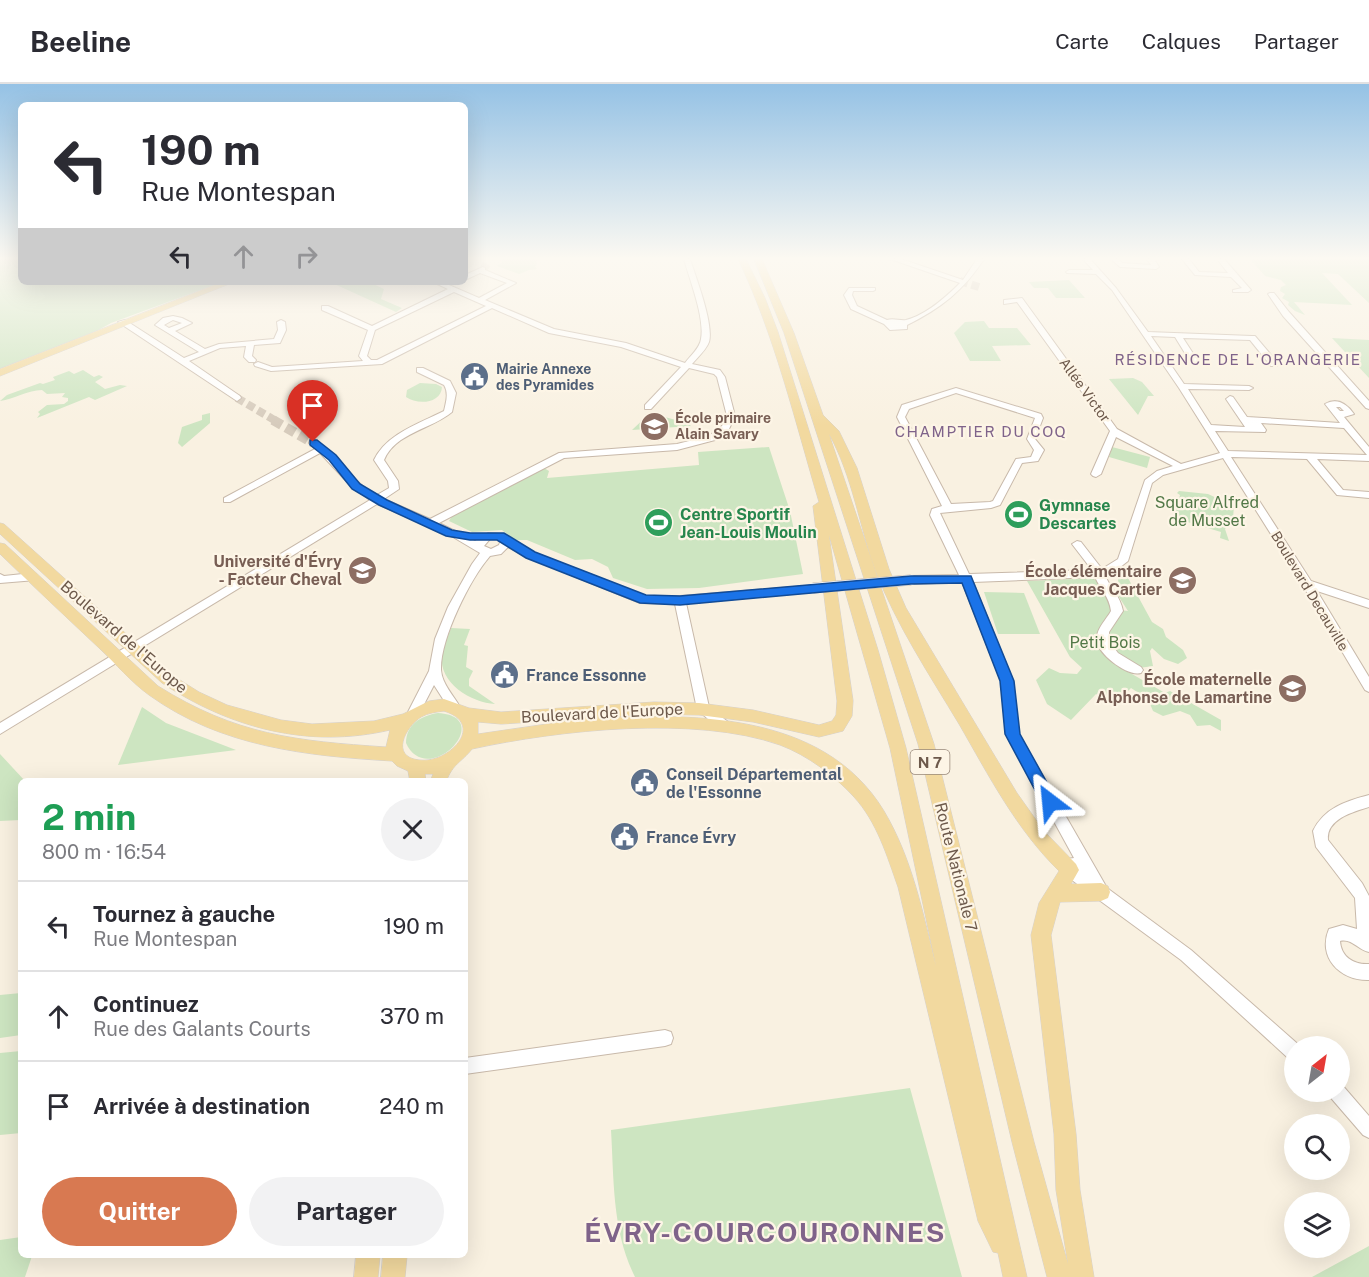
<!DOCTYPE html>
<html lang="fr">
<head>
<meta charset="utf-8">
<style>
	:root { --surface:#fff; --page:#f2f2f3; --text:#2b2b33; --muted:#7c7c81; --line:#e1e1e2; --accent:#d87951 }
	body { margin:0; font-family:"Public Sans",sans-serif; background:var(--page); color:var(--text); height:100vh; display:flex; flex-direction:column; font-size:22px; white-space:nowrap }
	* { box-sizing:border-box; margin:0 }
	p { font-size:20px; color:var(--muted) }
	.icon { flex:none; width:33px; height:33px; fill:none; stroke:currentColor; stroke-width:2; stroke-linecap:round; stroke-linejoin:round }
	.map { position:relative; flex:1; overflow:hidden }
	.drawer { position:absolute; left:18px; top:694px; width:450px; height:480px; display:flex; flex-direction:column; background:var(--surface); border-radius:9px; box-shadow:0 6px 24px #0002 }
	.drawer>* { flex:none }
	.hud { position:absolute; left:18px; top:18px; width:450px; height:183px; border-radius:9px; box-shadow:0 6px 24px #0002; background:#fff; color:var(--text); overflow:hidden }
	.needle { width:39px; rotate:31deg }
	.controls { position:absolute; left:1284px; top:952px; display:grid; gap:12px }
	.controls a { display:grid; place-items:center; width:66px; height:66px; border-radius:50%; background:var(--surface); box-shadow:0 6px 24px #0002; font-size:30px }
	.pin { position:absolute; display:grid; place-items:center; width:51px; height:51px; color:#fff; margin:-62px -26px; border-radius:50% 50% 50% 0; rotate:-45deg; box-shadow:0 0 6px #0007 }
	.pin .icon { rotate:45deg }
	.me { position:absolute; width:66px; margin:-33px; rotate:331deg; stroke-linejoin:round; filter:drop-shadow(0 0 4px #0008) }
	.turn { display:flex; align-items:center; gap:21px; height:126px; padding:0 24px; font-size:27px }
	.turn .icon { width:78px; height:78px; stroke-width:2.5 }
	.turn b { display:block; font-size:42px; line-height:51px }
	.lanes { display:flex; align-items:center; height:57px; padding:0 24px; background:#0003; justify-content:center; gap:30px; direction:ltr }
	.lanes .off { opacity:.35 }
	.round { display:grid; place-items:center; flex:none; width:63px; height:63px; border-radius:32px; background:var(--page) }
	.head { display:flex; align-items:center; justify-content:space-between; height:102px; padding:0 24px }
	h1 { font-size:36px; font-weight:700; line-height:45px; color:#1e9e55 }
	.action { display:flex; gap:12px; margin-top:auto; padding:12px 24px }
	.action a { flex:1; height:69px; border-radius:36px; background:var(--accent); color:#fff; font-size:24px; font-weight:700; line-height:69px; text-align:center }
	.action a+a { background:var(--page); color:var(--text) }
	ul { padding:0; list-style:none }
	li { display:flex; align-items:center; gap:18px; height:90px; padding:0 24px; border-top:2px solid var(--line) }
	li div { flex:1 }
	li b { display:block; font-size:22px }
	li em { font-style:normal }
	header { display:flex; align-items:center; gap:36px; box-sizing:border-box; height:84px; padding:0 30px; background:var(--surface); border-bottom:2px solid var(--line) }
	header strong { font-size:28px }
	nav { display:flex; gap:33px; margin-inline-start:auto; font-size:21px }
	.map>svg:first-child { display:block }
</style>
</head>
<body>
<header>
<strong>Beeline</strong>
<nav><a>Carte</a><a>Calques</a><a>Partager</a></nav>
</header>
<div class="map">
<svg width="1369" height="1193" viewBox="0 0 1369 1193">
	<rect width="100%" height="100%" fill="#f9f1e1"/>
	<g fill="#cde5c1">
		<path d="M0,175h21v23h201l-111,41 -16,9 -95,37z"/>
		<path d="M500,175h36l1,5 -2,1h3l-3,1 2,3 -8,1 -10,4 -22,-8 5,-4z"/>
		<path d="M1250,175h119v44l-31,-29 -16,-1 30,32 -58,-3 11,13 -10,-4 -7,-6 1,-3 -7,-4 3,-4 -5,-3 1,-4 5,-2 -5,-5 -16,-4z"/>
		<path d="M1069,196l16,18h-29l-8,-10h-14l-5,-6z"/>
		<path d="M330,198h39l15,7 -3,10 21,9 -6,4z"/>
		<path d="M984,237l5,7h28l14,17 -39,1 9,15h-31l-16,-28 11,-11z"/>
		<path d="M1332,254l37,2v38z"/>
		<path d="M83,286l11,7 5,-2 4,2 -8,5 10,7 15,-4 7,1 -32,14 -6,-3 -52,21 3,-4 -2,-2 9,-7 17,-1 4,-3v-3l-6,-1 3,-4 -18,1 -5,-4c-14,0 -28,9 -42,11l7,-6 33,-12 3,1 12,-4 -2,-3 16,-6 5,3z"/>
		<path d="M1133,294l9,4 12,14h-6l-10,19 -29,-36z"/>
		<path d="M420,299l16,1 6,3c-1,17 -25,18 -36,10l1,-7z"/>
		<path d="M210,329v10l-28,24 -4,-4 4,-16 20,-7v-5z"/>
		<path d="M650,329l37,10 4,3 -59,4z"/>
		<path d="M769,363l21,64 13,63 -104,14 -52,1 -34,-11 -5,-11 -16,-8 -17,1 -48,-20h-12l-13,-10 -30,2 -23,-11 3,-5 92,-48 5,3 -2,7 152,-13 -1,-13z"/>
		<path d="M1112,363l38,10 -3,11 -38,-11z"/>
		<path d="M1179,407l29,3 26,12 -1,12 -8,11 4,12 -9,-3 1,-6 -47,-14 6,-23 -3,-2z"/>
		<path d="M1118,493l10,1 24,44 11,7 3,8 17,13 4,8 -9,6 -14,-5 -12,-11 -2,3 3,15 -28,4 40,23 5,-2 51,29v11l-11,-6 -13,1 -7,-11 -10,-4 -17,5 -10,-5 -5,-12 -17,-11 -13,13 -9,1 -13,-8 -25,26 -24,-16 -11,-24 13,-12 11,5 17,1 5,-6 -12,-11 -43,-76 70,-3 15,31 16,2 -9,-14z"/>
		<path d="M984,508l40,1 16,41h-42z"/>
		<path d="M451,544l19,1 -6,16 4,1 -2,21 7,4 -4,8v7l26,18c-23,-1 -57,-21 -53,-49 1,-9 6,-18 9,-27z"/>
		<path d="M142,623l24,16 70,27 -118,15z"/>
		<path d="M438,629c60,4 -11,77 -32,30 0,-19 15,-27 32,-30z"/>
		<path d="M0,670l25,27 -4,1v38l-21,1z"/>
		<path d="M21,909v42l-21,3v-43z"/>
		<path d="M21,967v82l-21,2v-82z"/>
		<path d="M910,1004l52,189h-327c-23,-46 -21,-97 -24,-147z"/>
		<path d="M21,1153v19h11l-7,21h-25v-37z"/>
		<path d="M1369,1162v31h-57z"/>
	</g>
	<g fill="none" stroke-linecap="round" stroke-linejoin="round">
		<g stroke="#d6cbbc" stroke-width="8" stroke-dasharray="8 4" stroke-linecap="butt">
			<path d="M483,185l4,-5"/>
			<path d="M960,197l19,6"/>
			<path d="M237,314l39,23"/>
		</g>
		<path stroke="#d6cbbc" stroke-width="10" stroke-dasharray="10 5" stroke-linecap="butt" d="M273,336l40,23"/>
		<defs>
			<g id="minor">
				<path d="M684,175h6c6,19 24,65 19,83 -3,8 -12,16 -17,22l28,6 5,7 10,39 -6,13 -14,11 -38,10 -113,8 -125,65 36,18 13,-8 16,1 5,5 26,14 110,43h35l137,-11 1,3 -1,3 -4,1 -127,11 23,104 19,15 2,4 -2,4 -4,1 -4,-1 -23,-21 -22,-105 -35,-1 -113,-46 -19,-10 -7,7 -11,2c-20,23 -50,83 -49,114 1,14 13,26 19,37l-2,3h-8l-16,-25 -16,31h-8l-2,-4 21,-41 6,-32 13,-32 24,-43 8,-11 -27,-16 -76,-33 -377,230v-11l370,-223 -21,-16 -29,-31 -90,49h-6v-4l91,-49 -6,-6 1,-2c15,-1 35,29 47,40 6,6 12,10 20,14l12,-7 -1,-7 -14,-21c12,-26 46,-37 70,-49 2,-9 5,-18 0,-26l-27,-13v-4h6l27,13 6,12 -4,19c-20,17 -57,21 -68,48l14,21 1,8 -15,10 46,20 129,-66 118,-9 32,-8 13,-10 5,-10 -10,-39 -3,-3 -25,-6 -38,41h-6v-4l36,-38 -60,-20 -72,-14 -57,-25 -110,56 -111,7 -16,-5 -1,-2 4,-2 14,5 91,-6 -4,-5 9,-26 -46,-20v-4h6l44,20 76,-37 -15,-7h9l37,16 28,-15 -27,-10 -15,7v-5l18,-8 2,1v2l31,13 -31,17 69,29 72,14 59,20c5,-7 15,-15 16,-24 4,-21 -11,-58 -17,-80zM454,208l32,14 -109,54h-6l-4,-4 8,-26zM490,455h7l3,3 -1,3 -8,4 -7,-3z"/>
				<path d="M890,175h11l62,21 14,-21h7c-20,31 -44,50 -77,66v4l-17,1 -6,-6 -33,-15 -7,-14 5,-7h26v2l-2,1h-20l-1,4 5,11 30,14c6,-2 14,1 19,0 20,-5 40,-23 54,-37z"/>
				<path d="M1083,175h7l26,29 32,44 104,4h3l22,26v4h-6l-21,-26 -67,-2 15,23 -4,2h-3l-16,-26 -24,-1 33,48 65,2 4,2 -4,2 -61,-1 23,36 34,2 -19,-28 4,-3 3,1 14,20 93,6 -15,-19c12,-7 22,0 29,10l-10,3 25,30v14l-52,-2 26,31 26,2v6l-32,-3 -30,-36 -76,-2 80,124 58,19v8l-52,-17 52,86v15l-4,-2 -69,-116 -73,-116 -60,17 -11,8 -24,78 -18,14h-5c6,15 15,20 18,36l-14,21v9l9,12 23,14 2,3 -2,3c-13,4 -42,-18 -44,-32 -2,-11 9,-21 14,-30 -2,-15 -10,-20 -16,-34l-122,5 40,99 5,52 89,155 84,62 109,96 -6,1v13l-6,-2 -107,-98 -116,-85 -2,-5 4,-11 7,-1 -68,-124 -5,-53 -39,-99 -51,2 -5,-4 5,-4 48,-1 -29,-60 2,-6 10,-3 -45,-89 5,-12 54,-17 85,26 2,4 -8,21 9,11 -6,11 -16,2 -22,42 -9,3 -51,5 29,61 123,-4 -20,-26 5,-3 4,1 21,27 16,-10 27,-79 12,-9 16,-5 -57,-29 -15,37 -5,3 -3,-1 -2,-2 19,-43 -93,-129 -13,2v-4l18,-2 95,131 64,35 39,-11 -41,-65 -67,-98 -16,-16 -29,-1 -1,-1 3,-2h24zM956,309l79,25 -8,21 7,11 -3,7 -15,2 -23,42 -3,1 -39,2 -46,-87 4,-8zM1336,323h4l4,4h-4zM1261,339l83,5 23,27 -139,-4 -13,-20 50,1 1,-2z"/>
				<path d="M1111,175h7l4,4 29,2 -4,-6h7l5,8 -3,2 -36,-2z"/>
				<path d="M1182,175h7l10,13 29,1 -11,-14h7l27,31 -3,2h-15v-2l9,-2 -11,-11 -36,-2z"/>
				<path d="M1270,209h4l15,19 80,89v8l-3,-1 -83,-92 -15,-22z"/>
				<path d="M173,232l9,2 10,5 -17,8 30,18 14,-5 55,-5 4,-9 -1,-8 4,-2 4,2 1,8 -6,13 -26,2 -2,11 4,4 -1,2h-6l-5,-5 2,-11 -26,2 -31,13 51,35 1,2 -4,3 -119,-79 7,-2 59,38 15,-6 -44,-27 8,-7zM173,236l9,3 -13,5 -5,-3z"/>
				<path d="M32,489l4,1 1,3 -1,3 -36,3v-9l4,2z"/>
				<path d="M1369,711v12c-16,5 -43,12 -41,33l34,43 7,13v56c-11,-2 -17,-14 -29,-11 1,16 14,24 29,23v16c-29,1 -52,-23 -40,-51l14,-4 14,4 -2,-31 -39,-51 -3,-16c11,-23 33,-30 56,-36z"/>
				<path d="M665,946l6,2 2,6 -2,6 -6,2 -200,28v-16z"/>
				<path d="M1340,1000l3,2 26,30v22l-6,-3 -32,-37 -3,-6h12z"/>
			</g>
			<g id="major">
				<path d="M738,175h8l19,39 13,34 100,318 28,98 121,529h-24l-5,-24 -5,-1 -15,-31 -80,-334c-11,-31 -21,-65 -44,-90 -19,-21 -47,-42 -74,-52 -85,-30 -221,-15 -308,4 -11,14 -19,14 -26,33h-16l3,-8h-8l1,8h-16l-2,-11 -11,-5 -5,-5c-85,-5 -171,-14 -243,-66 -18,-13 -33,-31 -50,-47 -33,-31 -66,-62 -99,-94v-11l5,1 153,142c78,49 138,55 228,61l4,-17c-81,19 -160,-2 -228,-47l-162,-149v-11l4,1 168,151 27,17 28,13 54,15 31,4 62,-3 29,-7 26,-13 15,-2 25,9 32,4 153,-10 45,1 54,7 66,15 13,-4 4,-6 1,-14 -24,-195 6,-4c-24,-81 -44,-166 -81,-243zM829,451l61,213 46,218c-13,-53 -24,-108 -52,-155 -61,-101 -196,-98 -298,-92l68,-5 45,1 54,7 66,15 24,-6 9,-15 1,-15zM444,627c43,13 5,53 -25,49 -29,-3 -14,-33 2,-43 7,-4 15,-5 23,-6zM581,635l-103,15v-12l23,2z"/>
				<path d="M754,175h8l32,74 29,82 16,16 18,37 32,101 17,39 111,185 27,38 32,33 3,6 -8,14 30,-1 7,3 2,6 -2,6 -7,3 -41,1 -9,33 25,199 4,56 14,87h-47l-35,-135 -94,-398 -134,-411zM829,350c24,43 30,92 47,138 21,54 53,102 83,152 30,52 57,105 100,147l-20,32 -8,32 23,199 2,56 12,74 -34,-122 -100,-398z"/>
				<path d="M222,198h12l-234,94v-7z"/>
				<path d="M356,1172h24l-2,21h-24z"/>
				<path d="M383,1172h24l-2,21h-24z"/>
			</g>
		</defs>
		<use href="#minor" stroke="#c8b9aa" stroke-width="2"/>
		<use href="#major" stroke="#d6d1cd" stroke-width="1"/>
		<use href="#minor" fill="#fff" fill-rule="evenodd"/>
		<use href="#major" fill="#f2d99f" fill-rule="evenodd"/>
		<defs>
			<g id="minor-bridge">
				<path d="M1092,490l14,-2"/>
				<path d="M813,504l98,-8"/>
			</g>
		</defs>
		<use href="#minor-bridge" stroke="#c8b9aa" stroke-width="11" stroke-linecap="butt"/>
		<use href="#minor-bridge" stroke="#fff" stroke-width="10"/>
	</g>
	<linearGradient id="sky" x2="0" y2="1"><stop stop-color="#95c2e5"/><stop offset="0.51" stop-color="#fcf9f2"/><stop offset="1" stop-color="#fcf9f2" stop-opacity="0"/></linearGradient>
	<rect width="1369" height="342" fill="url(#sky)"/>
	<path fill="#1a73e8" stroke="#114b97" stroke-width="1.5" d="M310,356h7l19,15 24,29 27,16 65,30 18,3h34l31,19 111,43 34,1 231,-20h60l43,105 6,53 35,63 3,5 -3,5 -5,2 -6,-2 -39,-73 -5,-53 -38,-98 -51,1 -231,21 -40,-2 -114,-45 -29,-18h-27l-24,-4 -67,-31 -27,-16 -23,-29 -19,-15z"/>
	<defs>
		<symbol id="civic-disc" viewBox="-11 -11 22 22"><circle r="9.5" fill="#5c6f8a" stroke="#fdf5e6"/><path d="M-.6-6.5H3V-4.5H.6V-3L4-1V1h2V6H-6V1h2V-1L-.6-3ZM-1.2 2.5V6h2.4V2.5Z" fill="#fff"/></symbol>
		<symbol id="school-disc" viewBox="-11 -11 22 22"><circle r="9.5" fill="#8d6e63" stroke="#fdf5e6"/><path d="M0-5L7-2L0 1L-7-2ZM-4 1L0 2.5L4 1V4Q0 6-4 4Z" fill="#fff"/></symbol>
		<symbol id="stadium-disc" viewBox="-11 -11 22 22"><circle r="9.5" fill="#2e9e5b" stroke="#fdf5e6"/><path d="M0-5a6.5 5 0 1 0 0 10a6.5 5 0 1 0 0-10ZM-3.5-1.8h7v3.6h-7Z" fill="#fff"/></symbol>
		<symbol id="university-disc" viewBox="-11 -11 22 22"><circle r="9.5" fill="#8d6e63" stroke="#fdf5e6"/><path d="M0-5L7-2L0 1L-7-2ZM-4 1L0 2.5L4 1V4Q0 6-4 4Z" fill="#fff"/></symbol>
	</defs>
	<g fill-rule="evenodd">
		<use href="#civic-disc" x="458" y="276" width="33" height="33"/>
		<use href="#school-disc" x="638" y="326" width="33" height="33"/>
		<use href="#stadium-disc" x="1002" y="414" width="33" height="33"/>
		<use href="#stadium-disc" x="642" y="422" width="33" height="33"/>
		<use href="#university-disc" x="346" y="470" width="33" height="33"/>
		<use href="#school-disc" x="1166" y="480" width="33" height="33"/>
		<use href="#civic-disc" x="488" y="574" width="33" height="33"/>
		<use href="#school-disc" x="1276" y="588" width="33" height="33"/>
		<use href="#civic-disc" x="628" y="682" width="33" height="33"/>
		<use href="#civic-disc" x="608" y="736" width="33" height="33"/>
	</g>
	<g text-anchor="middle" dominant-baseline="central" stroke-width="4.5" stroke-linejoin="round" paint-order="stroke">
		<g font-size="14" font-weight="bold" fill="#4e5e75" stroke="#fdf5e6" text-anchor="start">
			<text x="496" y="285">Mairie Annexe<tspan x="496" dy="16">des Pyramides</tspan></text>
		</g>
		<g font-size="14" fill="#6d594b" stroke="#fdf5e6">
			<text transform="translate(1085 306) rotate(54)">Allée Victor</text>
			<text transform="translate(1310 507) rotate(59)">Boulevard Decauville</text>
		</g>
		<g font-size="14" font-weight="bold" fill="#785e54" stroke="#fdf5e6" text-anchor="start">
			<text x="675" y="334">École primaire<tspan x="675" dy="16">Alain Savary</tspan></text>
		</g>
		<g font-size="15" letter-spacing="1.5" fill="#7f638a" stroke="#fdf5e6">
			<text x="1238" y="275">RÉSIDENCE DE L'ORANGERIE</text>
			<text x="981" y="347">CHAMPTIER DU COQ</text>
		</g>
		<rect fill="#fdf5e6" stroke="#98887a" stroke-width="1.5" x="910.5" y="666" width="39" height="24" rx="4.5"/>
		<g font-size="15" font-weight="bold" fill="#6d594b">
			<text x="930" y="678">N 7</text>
		</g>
		<g font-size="16" fill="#527847" stroke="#fdf5e6">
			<text x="1207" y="418">Square Alfred<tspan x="1207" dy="18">de Musset</tspan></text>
			<text x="1105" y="558">Petit Bois</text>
		</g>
		<g font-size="16" font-weight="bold" fill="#27864d" stroke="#fdf5e6" text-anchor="start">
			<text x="1039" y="421">Gymnase<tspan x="1039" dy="18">Descartes</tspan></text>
			<text x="680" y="430">Centre Sportif<tspan x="680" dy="18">Jean-Louis Moulin</tspan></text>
		</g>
		<g font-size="16" font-weight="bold" fill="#785e54" stroke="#fdf5e6" text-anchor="end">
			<text x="342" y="477">Université d'Évry<tspan x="342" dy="18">- Facteur Cheval</tspan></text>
			<text x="1162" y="487">École élémentaire<tspan x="1162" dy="18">Jacques Cartier</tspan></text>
			<text x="1272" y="595">École maternelle<tspan x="1272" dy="18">Alphonse de Lamartine</tspan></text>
		</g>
		<g font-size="16" fill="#6d594b" stroke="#fdf5e6">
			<text transform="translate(124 553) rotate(41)">Boulevard de l'Europe</text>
			<text transform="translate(602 629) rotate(-3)">Boulevard de l'Europe</text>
			<text transform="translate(956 783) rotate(76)">Route Nationale 7</text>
		</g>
		<g font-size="16" font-weight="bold" fill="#4e5e75" stroke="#fdf5e6" text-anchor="start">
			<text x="526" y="591">France Essonne</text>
			<text x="666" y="690">Conseil Départemental<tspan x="666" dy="18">de l'Essonne</tspan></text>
			<text x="646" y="753">France Évry</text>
		</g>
		<g font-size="27" font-weight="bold" letter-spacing="1.5" fill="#7f638a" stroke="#fdf5e6">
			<text x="765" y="1148">ÉVRY-COURCOURONNES</text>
		</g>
	</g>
</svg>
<div class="controls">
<a><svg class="needle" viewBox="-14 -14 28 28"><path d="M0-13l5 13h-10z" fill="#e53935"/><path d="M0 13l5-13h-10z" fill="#7c7c81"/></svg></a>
<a><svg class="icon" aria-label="search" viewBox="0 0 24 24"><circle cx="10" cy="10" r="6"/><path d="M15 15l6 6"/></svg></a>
<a><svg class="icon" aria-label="layers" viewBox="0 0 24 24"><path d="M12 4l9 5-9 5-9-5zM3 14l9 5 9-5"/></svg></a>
</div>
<div class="pin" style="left:313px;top:358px;background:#d93025"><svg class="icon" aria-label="arrive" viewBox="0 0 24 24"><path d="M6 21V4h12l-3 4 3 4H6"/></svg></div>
<svg class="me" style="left:1050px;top:718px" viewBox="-20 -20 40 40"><path d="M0-17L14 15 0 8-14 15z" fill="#1a73e8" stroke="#fff" stroke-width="4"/></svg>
<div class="hud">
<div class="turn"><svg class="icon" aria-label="left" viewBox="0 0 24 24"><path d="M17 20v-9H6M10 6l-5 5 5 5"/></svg><div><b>190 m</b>Rue Montespan</div></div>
<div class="lanes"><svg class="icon" aria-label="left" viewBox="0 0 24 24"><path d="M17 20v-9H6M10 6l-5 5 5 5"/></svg><svg class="icon off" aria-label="ahead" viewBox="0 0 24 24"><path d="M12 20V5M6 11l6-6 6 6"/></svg><svg class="icon off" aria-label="right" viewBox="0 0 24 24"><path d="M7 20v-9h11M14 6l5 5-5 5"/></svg></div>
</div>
<section class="drawer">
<div class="head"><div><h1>2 min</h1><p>800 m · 16:54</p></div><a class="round"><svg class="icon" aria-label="close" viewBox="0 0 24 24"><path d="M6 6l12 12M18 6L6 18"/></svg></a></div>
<ul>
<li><svg class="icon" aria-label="left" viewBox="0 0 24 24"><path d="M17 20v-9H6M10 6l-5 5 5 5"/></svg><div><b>Tournez à gauche</b><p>Rue Montespan</p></div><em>190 m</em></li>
<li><svg class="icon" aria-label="ahead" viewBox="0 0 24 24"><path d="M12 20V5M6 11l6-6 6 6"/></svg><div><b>Continuez</b><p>Rue des Galants Courts</p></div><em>370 m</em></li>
<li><svg class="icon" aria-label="arrive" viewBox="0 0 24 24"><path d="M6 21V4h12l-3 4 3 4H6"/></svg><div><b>Arrivée à destination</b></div><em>240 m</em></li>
</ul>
<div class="action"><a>Quitter</a><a>Partager</a></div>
</section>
</div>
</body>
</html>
